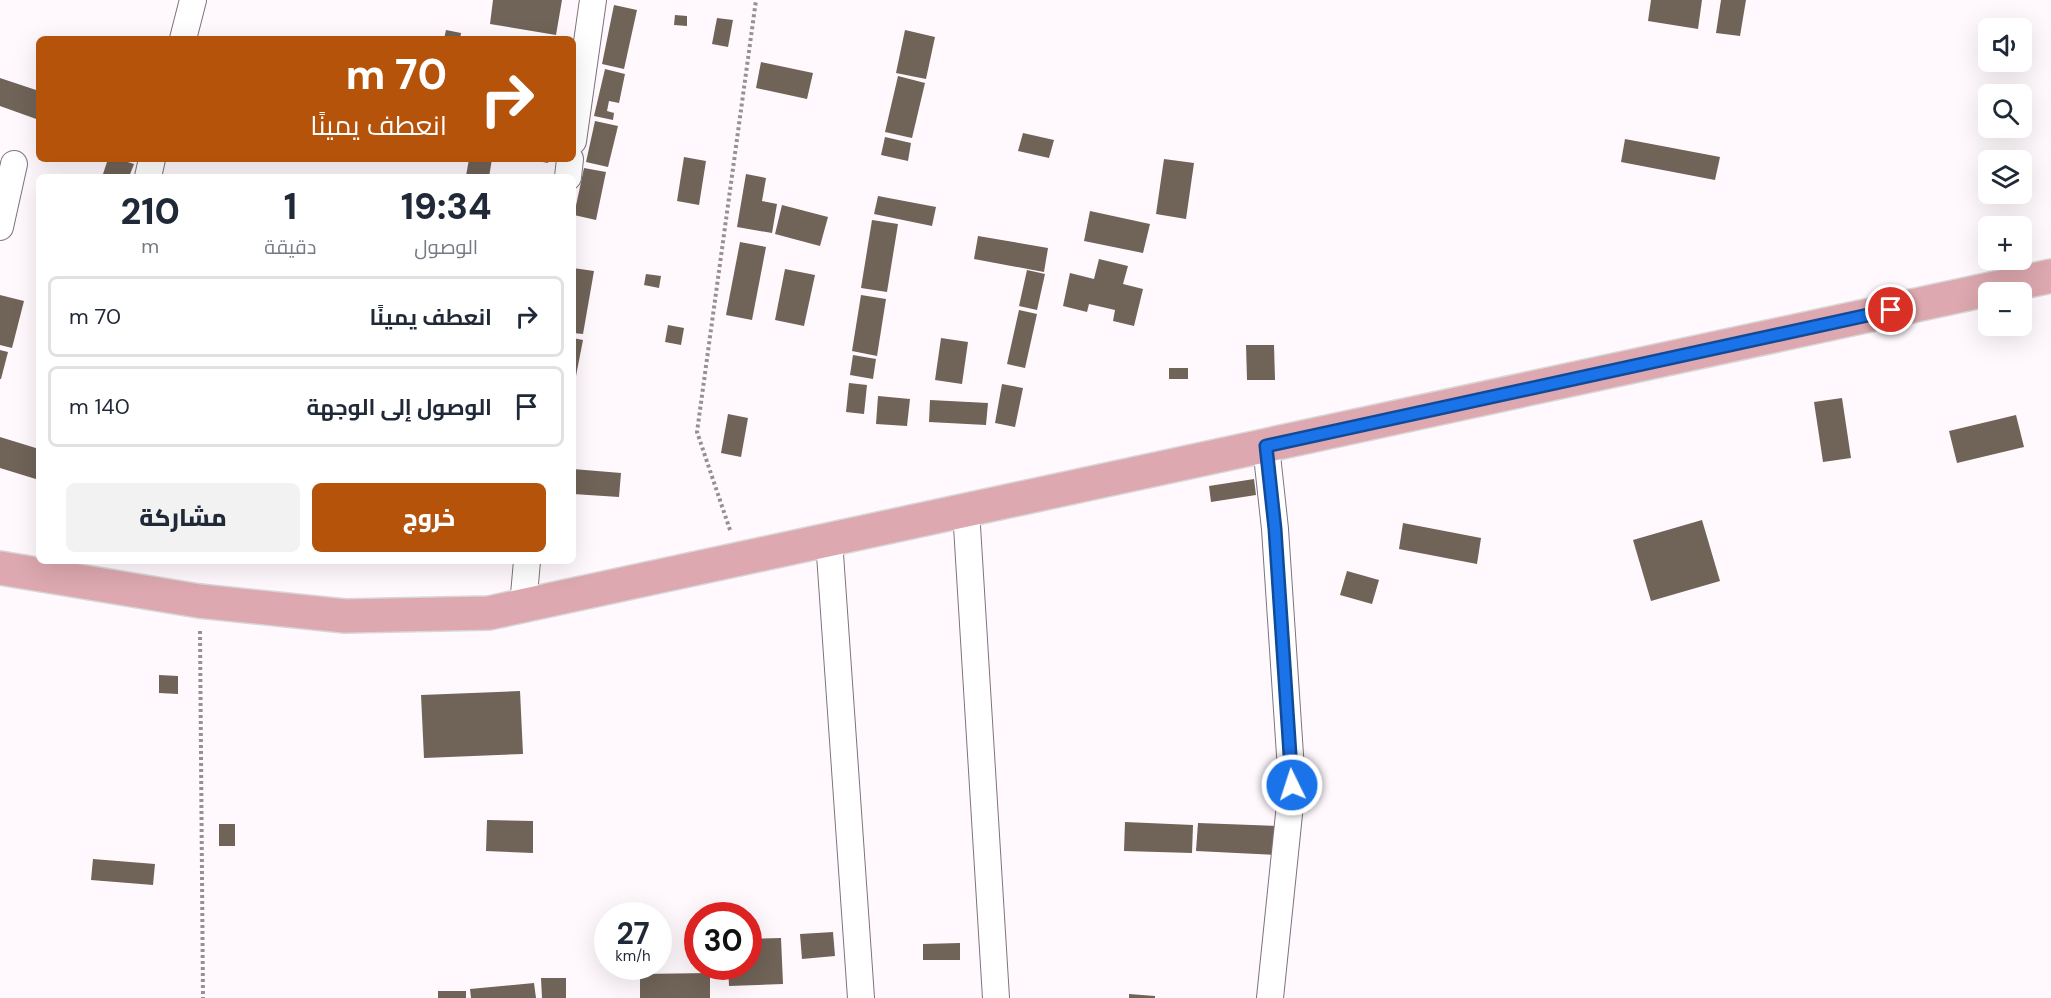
<!DOCTYPE html>
<html lang="ar">
<head>
<meta charset="utf-8">
<style>
	:root { --surface:#fff; --page:#f2f2f3; --text:#1f2937; --muted:#747a83; --line:#e0e1e3; --accent:#b45309 }
	body { margin:0; font-family:"DM Sans",Cairo,sans-serif; background:var(--page); color:var(--text); direction:rtl; height:100vh; display:flex; flex-direction:column; font-size:22px; white-space:nowrap }
	* { box-sizing:border-box; margin:0 }
	p { font-size:20px; color:var(--muted) }
	.icon { flex:none; width:33px; height:33px; fill:none; stroke:currentColor; stroke-width:2; stroke-linecap:round; stroke-linejoin:round }
	.map { position:relative; flex:1; overflow:hidden; direction:ltr }
	.panel { position:absolute; left:36px; top:174px; width:540px; height:390px; display:flex; flex-direction:column; background:var(--surface); border-radius:9px; box-shadow:0 6px 24px #0002; direction:rtl }
	.panel>* { flex:none }
	.guide { position:absolute; left:36px; top:36px; width:540px; height:126px; border-radius:9px; box-shadow:0 6px 24px #0002; direction:rtl; background:#b45309; color:#fff; overflow:hidden }
	.tools { position:absolute; left:1978px; top:18px; display:grid; gap:12px }
	.tools a { display:grid; place-items:center; width:54px; height:54px; border-radius:9px; background:var(--surface); box-shadow:0 6px 24px #0002; font-size:30px }
	.speed { position:absolute; left:594px; top:902px; display:flex; gap:12px; font-size:30px; font-weight:700; text-align:center }
	.speed>* { display:grid; place-content:center; width:78px; height:78px; border-radius:50%; background:var(--surface); box-shadow:0 6px 24px #0002; line-height:1 }
	.speed small { font-size:15px; font-weight:400 }
	.speed .limit { border:9px solid #d22; background:#fff; color:#111 }
	.pin { position:absolute; display:grid; place-items:center; width:51px; height:51px; color:#fff; margin:-26px; border:3px solid #fff; border-radius:50%; box-shadow:0 2px 6px #0007 }
	.me { position:absolute; width:66px; margin:-33px; rotate:356deg; stroke-linejoin:round; filter:drop-shadow(0 0 4px #0008) }
	.turn { display:flex; align-items:center; gap:21px; height:126px; padding:0 30px; font-size:27px }
	.turn .icon { width:78px; height:78px; stroke-width:2.5 }
	.turn b { display:block; font-size:42px; line-height:51px }
	.eta { display:flex; justify-content:space-evenly; align-items:center; height:102px; text-align:center }
	.eta b { font-size:36px; font-weight:800; line-height:42px }
	.button { display:flex; gap:12px; margin-top:auto; padding:12px 30px }
	.button a { flex:1; height:69px; border-radius:9px; background:var(--accent); color:#fff; font-size:24px; font-weight:800; line-height:69px; text-align:center }
	.button a+a { background:var(--page); color:var(--text) }
	ul { padding:0; list-style:none }
	li { display:flex; align-items:center; gap:18px; height:81px; margin:0 12px 9px; padding:0 18px; border:3px solid var(--line); border-radius:9px }
	li div { flex:1 }
	li b { display:block; font-size:22px }
	li em { font-style:normal }
	.map>svg:first-child { display:block }
</style>
</head>
<body>
<div class="map">
<svg width="2051" height="998" viewBox="0 0 2051 998">
	<rect width="100%" height="100%" fill="#fff9fe"/>
	<g fill="#706358">
		<path d="M493,0h69l-6,35 -66,-11z"/>
		<path d="M1651,0h51l-4,29 -50,-8z"/>
		<path d="M1721,0h25l-6,36 -24,-3z"/>
		<path d="M614,5l23,5 -13,59 -22,-5z"/>
		<path d="M675,15l12,1v10l-13,-1z"/>
		<path d="M717,18l16,2 -5,27 -16,-3z"/>
		<path d="M446,30l15,3 -1,6h-16z"/>
		<path d="M905,30l30,7 -9,42 -30,-6z"/>
		<path d="M761,62l52,11 -6,26 -51,-11z"/>
		<path d="M605,69l20,5 -6,29 -10,-2 -2,10 7,2 -1,7 -19,-4z"/>
		<path d="M898,76l27,7 -13,55 -27,-6z"/>
		<path d="M0,78l39,13v29l-39,-14z"/>
		<path d="M595,121l23,5 -10,41 -22,-5z"/>
		<path d="M1023,133l31,7 -5,18 -31,-7z"/>
		<path d="M885,137l26,6 -3,18 -27,-6z"/>
		<path d="M1625,139l95,18 -5,23 -94,-18z"/>
		<path d="M684,157l22,4 -7,44 -22,-4z"/>
		<path d="M108,159h10l16,5 -5,13h-27z"/>
		<path d="M469,159h23l-3,18 -23,-1z"/>
		<path d="M527,159h22l-1,4z"/>
		<path d="M1164,159l30,4 -8,56 -30,-5z"/>
		<path d="M584,168l22,4 -10,48 -22,-5z"/>
		<path d="M746,174l20,4 -4,23 15,3 -5,29 -35,-6z"/>
		<path d="M878,196l58,11 -4,19 -58,-12z"/>
		<path d="M782,205l46,12 -8,29 -45,-12z"/>
		<path d="M1090,211l60,13 -7,29 -59,-12z"/>
		<path d="M872,220l26,4 -11,68 -26,-4z"/>
		<path d="M978,236l70,12 -4,24 -70,-13z"/>
		<path d="M740,242l26,5 -14,73 -26,-5z"/>
		<path d="M1099,259l29,7 -5,18 20,5 -9,37 -21,-5 2,-11 -26,-6 -2,8 -24,-6 7,-33 24,6z"/>
		<path d="M573,268l21,3 -11,63 -10,-1z"/>
		<path d="M785,269l30,6 -11,51 -29,-6z"/>
		<path d="M1027,270l18,4 -8,36 -18,-4z"/>
		<path d="M646,274l15,2 -2,12 -15,-3z"/>
		<path d="M0,295l24,6 -12,47 -12,-3z"/>
		<path d="M861,295l25,4 -9,57 -25,-5z"/>
		<path d="M1019,310l18,4 -12,54 -18,-4z"/>
		<path d="M668,325l16,3 -3,17 -16,-3z"/>
		<path d="M573,338l10,2 -8,41 -2,-1z"/>
		<path d="M941,338l27,4 -6,42 -27,-4z"/>
		<path d="M1246,345h28l1,35h-28z"/>
		<path d="M0,350l8,2 -7,27h-1z"/>
		<path d="M853,355l23,4 -3,20 -23,-4z"/>
		<rect x="1169" y="368" width="19" height="11"/>
		<path d="M849,383l18,2 -3,29 -18,-2z"/>
		<path d="M1002,384l21,4 -8,39 -20,-4z"/>
		<path d="M878,396l32,3 -3,27 -31,-2z"/>
		<path d="M1842,398l9,60 -28,4 -9,-60z"/>
		<path d="M930,400l58,3 -2,22 -57,-3z"/>
		<path d="M728,414l20,4 -7,39 -20,-4z"/>
		<path d="M2016,415l8,32 -67,16 -8,-32z"/>
		<path d="M0,437l39,12v31l-39,-12z"/>
		<path d="M573,469l48,4 -2,24 -46,-3z"/>
		<path d="M1254,479l2,16 -45,7 -2,-16z"/>
		<path d="M1702,520l18,61 -69,20 -18,-61z"/>
		<path d="M1403,523l78,15 -4,26 -78,-15z"/>
		<path d="M1347,571l32,9 -7,24 -32,-9z"/>
		<path d="M159,675l19,1v18l-19,-1z"/>
		<path d="M520,691l3,63 -99,4 -3,-63z"/>
		<path d="M487,820l46,1v32l-47,-2z"/>
		<path d="M1125,822l68,3 -1,28 -68,-2z"/>
		<path d="M1198,823l80,3 -1,29 -81,-4z"/>
		<rect x="219" y="824" width="16" height="22"/>
		<path d="M93,859l62,5 -2,21 -62,-5z"/>
		<rect x="630" y="912" width="19" height="3"/>
		<path d="M833,932l2,24 -33,3 -2,-25z"/>
		<path d="M781,938l2,46 -54,2 -1,-20h20v-27z"/>
		<path d="M960,943v17h-37v-16z"/>
		<path d="M710,973v25h-70v-24z"/>
		<path d="M541,978h25v20h-24z"/>
		<path d="M534,983l2,15h-65l-1,-9z"/>
		<rect x="438" y="991" width="28" height="7"/>
		<path d="M1129,994l26,2v2h-26z"/>
	</g>
	<g fill="none" stroke-linecap="round" stroke-linejoin="round">
		<defs>
			<g id="street">
				<path d="M183,39l10,-39"/>
				<path d="M573,141l20,-141"/>
				<path d="M148,177l4,-18"/>
				<path d="M568,177l2,-18"/>
				<path d="M0,227l14,-63"/>
				<path d="M1266,446l9,83 17,256 -22,213"/>
				<path d="M966,510l30,488"/>
				<path d="M829,540l32,458"/>
				<path d="M523,606l4,-45"/>
			</g>
			<path id="primary" d="M0,568l199,33 146,15 144,-3 1562,-337"/>
		</defs>
		<use href="#street" stroke="#7f727e" stroke-width="28"/>
		<use href="#primary" stroke="#d8d7d8" stroke-width="36"/>
		<g stroke="#969095" stroke-width="4" stroke-dasharray="3 3" stroke-linecap="butt">
			<path d="M730,530l-33,-98 59,-432"/>
			<path d="M200,631l3,367"/>
		</g>
		<use href="#street" stroke="#fff" stroke-width="26"/>
		<use href="#primary" stroke="#dda8af" stroke-width="33"/>
	</g>
	<g fill="none" stroke-linecap="round" stroke-linejoin="round">
		<defs>
			<path id="route" d="M1292,785l-17,-256 -9,-83 625,-136"/>
		</defs>
		<use href="#route" stroke="#114b97" stroke-width="15"/>
		<use href="#route" stroke="#1a73e8" stroke-width="10"/>
	</g>
</svg>
<div class="tools">
<a><svg class="icon" aria-label="sound" viewBox="0 0 24 24"><path d="M4 9h4l5-4v14l-5-4H4zM17 9q2 3 0 6"/></svg></a>
<a><svg class="icon" aria-label="search" viewBox="0 0 24 24"><circle cx="10" cy="10" r="6"/><path d="M15 15l6 6"/></svg></a>
<a><svg class="icon" aria-label="layers" viewBox="0 0 24 24"><path d="M12 4l9 5-9 5-9-5zM3 14l9 5 9-5"/></svg></a>
<a>+</a>
<a>−</a>
</div>
<div class="speed"><div>27<small>km/h</small></div><div class="limit">30</div></div>
<div class="pin" style="left:1891px;top:310px;background:#d93025"><svg class="icon" aria-label="arrive" viewBox="0 0 24 24"><path d="M6 21V4h12l-3 4 3 4H6"/></svg></div>
<svg class="me" style="left:1292px;top:785px" viewBox="-20 -20 40 40"><circle r="17" fill="#1a73e8" stroke="#fff" stroke-width="3"/><path d="M0-11L8 9 0 5-8 9z" fill="#fff"/></svg>
<div class="guide">
<div class="turn"><svg class="icon" aria-label="right" viewBox="0 0 24 24"><path d="M7 20v-9h11M14 6l5 5-5 5"/></svg><div><b>70 m</b>انعطف يمينًا</div></div>
</div>
<section class="panel">
<div class="eta">
<div><b>19:34</b><p>الوصول</p></div>
<div><b>1</b><p>دقيقة</p></div>
<div><b>210</b><p>m</p></div>
</div>
<ul>
<li><svg class="icon" aria-label="right" viewBox="0 0 24 24"><path d="M7 20v-9h11M14 6l5 5-5 5"/></svg><div><b>انعطف يمينًا</b></div><em>70 m</em></li>
<li><svg class="icon" aria-label="arrive" viewBox="0 0 24 24"><path d="M6 21V4h12l-3 4 3 4H6"/></svg><div><b>الوصول إلى الوجهة</b></div><em>140 m</em></li>
</ul>
<div class="button"><a>خروج</a><a>مشاركة</a></div>
</section>
</div>
</body>
</html>
